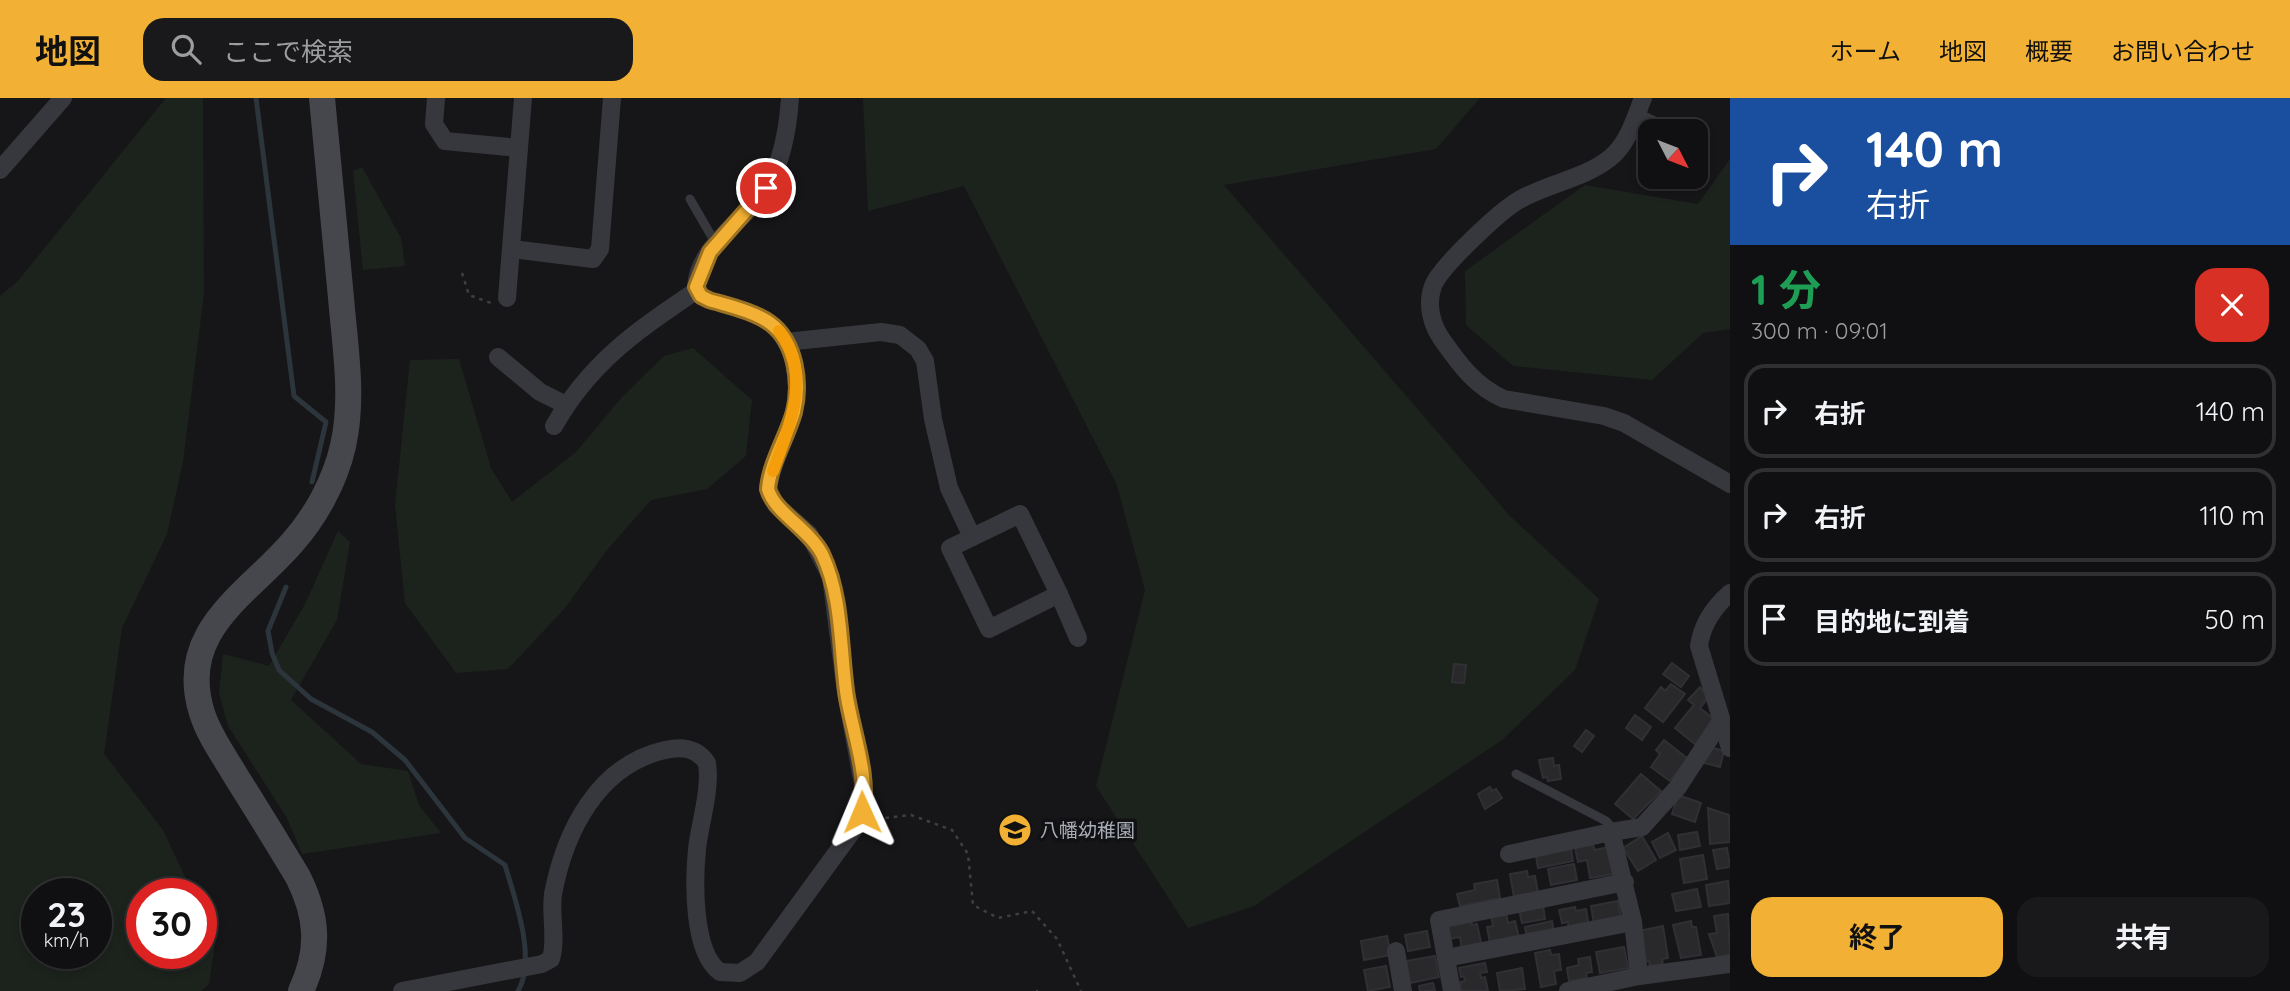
<!DOCTYPE html>
<html lang="ja">
<head>
<meta charset="utf-8">
<style>
	:root { --surface:#101012; --page:#19191b; --text:#f1f3f6; --muted:#9c9d9f; --line:#303032; --accent:#f2b134 }
	body { margin:0; font-family:Quicksand,"Noto Sans JP",sans-serif; background:var(--page); color:var(--text); height:100vh; display:flex; flex-direction:column; font-size:26px; white-space:nowrap }
	* { box-sizing:border-box; margin:0 }
	p { font-size:23px; color:var(--muted) }
	.icon { flex:none; width:38px; height:38px; fill:none; stroke:currentColor; stroke-width:2; stroke-linecap:round; stroke-linejoin:round }
	.map { position:relative; flex:1; overflow:hidden }
	.sheet { display:flex; flex-direction:column; background:var(--surface); width:560px }
	.sheet>* { flex:none }
	.top-card { background:#1a4fa0; color:#fff; overflow:hidden }
	.needle { width:46px; rotate:132deg }
	.buttons { position:absolute; left:1638px; top:21px; display:grid; gap:14px }
	.buttons a { display:grid; place-items:center; width:70px; height:70px; border-radius:14px; background:var(--surface); box-shadow:0 4px 10px #0003,0 0 0 2px var(--line); font-size:35px }
	.speed { position:absolute; left:21px; top:780px; display:flex; gap:14px; font-size:35px; font-weight:700; text-align:center }
	.speed>* { display:grid; place-content:center; width:91px; height:91px; border-radius:50%; background:var(--surface); box-shadow:0 4px 10px #0003,0 0 0 2px var(--line); line-height:1 }
	.speed small { font-size:18px; font-weight:400 }
	.speed .limit { border:10px solid #d22; background:#fff; color:#111 }
	.pin { position:absolute; display:grid; place-items:center; width:60px; height:60px; color:#fff; margin:-30px; border:4px solid #fff; border-radius:50%; box-shadow:0 2px 7px #0007 }
	.me { position:absolute; width:77px; margin:-38px; rotate:359deg; stroke-linejoin:round; filter:drop-shadow(0 0 5px #0008) }
	.turn { display:flex; align-items:center; gap:24px; height:147px; padding:0 21px; font-size:32px }
	.turn .icon { width:91px; height:91px; stroke-width:2.5 }
	.turn b { display:block; font-size:49px; line-height:60px }
	.round { display:grid; place-items:center; flex:none; width:74px; height:74px; border-radius:21px; background:var(--page) }
	.summary { display:flex; align-items:center; justify-content:space-between; height:119px; padding:0 21px }
	h1 { font-size:42px; font-weight:700; line-height:52px; color:#1e9e55 }
	.primary-button { display:flex; gap:14px; margin-top:auto; padding:14px 21px }
	.primary-button a { flex:1; height:80px; border-radius:21px; background:var(--accent); color:#111; font-size:28px; font-weight:700; line-height:80px; text-align:center }
	.primary-button a+a { background:var(--page); color:var(--text) }
	ul { padding:0; list-style:none }
	li { display:flex; align-items:center; gap:21px; height:94px; margin:0 14px 10px; padding:0 7px; border:4px solid var(--line); border-radius:21px }
	li div { flex:1 }
	li b { display:block; font-size:26px }
	li em { font-style:normal }
	header { display:flex; align-items:center; gap:42px; box-sizing:border-box; height:98px; padding:0 35px; background:var(--accent); color:#111 }
	header strong { font-size:33px }
	nav { display:flex; gap:38px; margin-inline-start:auto; font-size:24px }
	.search { width:490px; height:63px; background:var(--page); display:flex; align-items:center; gap:18px; box-sizing:border-box; padding:0 24px; border-radius:21px; color:var(--muted); font-size:26px }
	main { display:flex; flex:1; min-height:0 }
	.map>svg:first-child { display:block }
</style>
</head>
<body>
<header>
<strong>地図</strong>
<div class="search"><svg class="icon" aria-label="search" viewBox="0 0 24 24"><circle cx="10" cy="10" r="6"/><path d="M15 15l6 6"/></svg>ここで検索</div>
<nav><a>ホーム</a><a>地図</a><a>概要</a><a>お問い合わせ</a></nav>
</header>
<main>
<div class="map">
<svg width="1730" height="893" viewBox="0 0 1730 893">
	<rect width="100%" height="100%" fill="#161618"/>
	<g fill="#1c231d" fill-rule="evenodd">
		<path d="M166,0h37l1,195 -21,169 -16,72 -45,94 -18,126 59,76 30,64h-51v60h59v-41l14,30 -6,41 -8,7h-201v-695l18,-15zM37,796h59v60h-59z"/>
		<path d="M863,0h617l-44,51 -212,36 286,331 89,83 -24,71 -73,70 -248,166 -66,22 -92,-142 49,-196 -28,-105 -153,-299 -96,25z"/>
		<path d="M1730,61v170l-27,4 -51,47 -139,-14 -47,-41 -1,-54 120,-86 113,19z"/>
		<path d="M362,69l39,71 4,28 -42,4 -10,-99z"/>
		<path d="M693,250l59,52 -6,56 -39,33 -56,11 -44,50 -42,58 -57,61 -52,4 -51,-70 -10,-98 15,-145 49,-1 32,109 21,34 64,-50 47,-56 41,-40z"/>
		<path d="M338,433l12,11 -13,78 -46,80 70,64 47,7 11,34 22,28 -139,21 -15,-36 -59,-92 -9,-33 4,-39 46,12 36,-62z"/>
	</g>
	<g fill="none" stroke-linecap="round" stroke-linejoin="round">
		<g stroke="#2c353c" stroke-width="5">
			<path d="M256,0l38,298 32,26 -14,60"/>
			<path d="M286,489l-18,44 4,22 7,17 32,29 61,33 33,28 60,78 40,27c10,34 32,95 13,126"/>
		</g>
	</g>
	<g fill="#29292c" stroke="#303034" stroke-width="2">
		<path d="M1672,565l17,13 -8,11 -18,-13z"/>
		<path d="M1454,566l12,1 -2,18 -12,-1z"/>
		<path d="M1671,586l14,10 -22,28 -18,-14 16,-21 4,4z"/>
		<path d="M1700,589l8,11 -8,10 15,12 -20,24 -20,-16 19,-23 -6,-5z"/>
		<path d="M1635,617l16,12 -9,13 -16,-12z"/>
		<path d="M1586,632l8,6 -12,16 -8,-6z"/>
		<path d="M1664,642l24,19 -18,22 -19,-14 9,-13 -4,-4z"/>
		<path d="M1710,649l14,4 -4,16 -19,-5z"/>
		<path d="M1553,660l1,8 5,-1 2,14 -13,2 -1,-4 -4,1 -4,-18z"/>
		<path d="M1641,676l20,17 -28,28 -18,-15z"/>
		<path d="M1490,689l2,4 4,-2 6,9 -17,11 -7,-15z"/>
		<path d="M1678,697l23,8 -6,19 -23,-8z"/>
		<path d="M1708,710l21,7 1,27 -20,2z"/>
		<path d="M1697,734l3,14 -20,4 -2,-15z"/>
		<path d="M1668,735l8,17 -16,8 -8,-16z"/>
		<path d="M1642,738l14,24 -18,11 -15,-23z"/>
		<path d="M1593,747l2,5 14,-3 5,27 -24,4 -3,-18 -9,2 -3,-14z"/>
		<path d="M1727,750l3,19 -13,2 -4,-19z"/>
		<path d="M1571,751l2,12 -35,7 -2,-12z"/>
		<path d="M1703,757l4,24 -23,4 -4,-24z"/>
		<path d="M1574,766l3,16 -26,5 -3,-16z"/>
		<path d="M1527,773l1,6 7,-1 3,17 -24,4 -4,-23z"/>
		<path d="M1497,782l3,18 -40,8 -3,-12 18,-4 -1,-6z"/>
		<path d="M1728,783l2,22 -21,3 -3,-21z"/>
		<path d="M1697,791l4,18 -25,4 -4,-17z"/>
		<path d="M1618,803l3,18 -27,5 -3,-18z"/>
		<path d="M1543,807l2,14 -23,4 -3,-13z"/>
		<path d="M1575,809l1,4 10,-2 3,18 -20,3 -1,-8 -6,1 -3,-13z"/>
		<path d="M1506,814l2,11 7,-2 4,17 -29,5 -3,-16 6,-1 -2,-11z"/>
		<path d="M1728,816l2,40 -13,3 -8,-23 8,-1 -3,-17z"/>
		<path d="M1471,822l1,5 5,-1 5,23 -20,4 -2,-14 -11,2 -3,-15z"/>
		<path d="M1552,823l2,13 -27,5 -2,-12z"/>
		<path d="M1691,823l1,6h4l5,28 -20,3 -8,-33z"/>
		<path d="M1663,828l5,32 -6,1 1,5 -13,2 -1,-5 -4,1 -6,-31z"/>
		<path d="M1427,833l3,16 -22,4 -3,-16z"/>
		<path d="M1387,838l4,19 -27,5 -3,-19z"/>
		<path d="M1624,849l4,21 -28,5 -4,-21z"/>
		<path d="M1550,852l1,5 8,-1 2,16 -7,1 2,13 -15,3 -6,-34z"/>
		<path d="M1435,858l4,21 -29,6 -4,-22z"/>
		<path d="M1590,859l2,15 -6,1 1,5 -18,3 -2,-13 12,-3 -1,-6z"/>
		<path d="M1485,865l2,9 -7,1 1,5 4,-1 3,14h-26l-2,-9 5,-1 -1,-5 -3,1 -2,-9z"/>
		<path d="M1386,868l4,21 -22,4 -4,-21z"/>
		<path d="M1522,870l3,21 -25,2 -3,-18z"/>
		<path d="M1433,885l2,8h-15l-1,-5z"/>
	</g>
	<g fill="none" stroke-linecap="round" stroke-linejoin="round">
		<g stroke="#3d3f44" stroke-width="2.5" stroke-dasharray="3.5 5" stroke-linecap="butt">
			<path d="M462,175l7,22 22,8"/>
			<path d="M877,721l34,-4 41,15 16,24 5,51 25,13 34,-7 25,28 24,52"/>
			<path d="M1036,893h2"/>
		</g>
		<g stroke="#37383d" stroke-width="9">
			<path d="M1637,15l41,18"/>
			<path d="M690,101l26,45"/>
			<path d="M1516,676l90,47 8,9"/>
		</g>
		<g stroke="#37383d" stroke-width="18">
			<path d="M436,0l-2,26 11,17 74,7"/>
			<path d="M1643,0c-8,20 -15,46 -33,60 -26,21 -62,25 -91,42 -19,11 -79,67 -86,86 -7,19 -1,40 10,55 17,24 33,46 61,58l100,17 20,7 106,61"/>
			<path d="M0,72l63,-72"/>
			<path d="M512,151l81,10 7,-10 12,-151"/>
			<path d="M507,200l16,-200"/>
			<path d="M786,244l95,-10 19,3 18,14 7,12 8,58 16,69 23,49"/>
			<path d="M498,259l42,35 26,13"/>
			<path d="M554,328c37,-65 83,-95 143,-136"/>
			<path d="M1020,416l39,80 -70,35 -39,-81z"/>
			<path d="M1730,495c-16,14 -28,31 -31,53l31,102"/>
			<path d="M1059,496l19,44"/>
			<path d="M1611,734l31,-5 36,-40 43,-66"/>
			<path d="M1509,756l102,-22 22,90 6,54"/>
			<path d="M1396,853l7,40"/>
			<path d="M1446,860l187,-36"/>
			<path d="M402,893l140,-27 9,-5c6,-20 -1,-44 2,-65 12,-63 45,-129 112,-144 17,-4 32,-2 42,13 4,28 -7,59 -10,86 -3,31 -5,103 23,123l20,1 17,-11 102,-140 5,-19v-13l-18,-98 -15,-115 -22,-43 -33,-29 -8,-16c3,-26 19,-51 26,-77 7,-29 2,-70 -24,-89 -17,-12 -41,-17 -61,-23l-8,-4 -5,-9c2,-42 51,-67 71,-100 16,-27 21,-59 23,-89"/>
			<path d="M1452,893l-13,-71 186,-38"/>
			<path d="M1568,893l71,-15 91,-12"/>
		</g>
		<path stroke="#45474d" stroke-width="26" d="M301,893c19,-41 17,-74 -3,-114 -20,-33 -40,-66 -61,-99 -12,-21 -28,-42 -35,-65 -26,-82 45,-118 90,-170 24,-27 43,-62 51,-97 11,-48 2,-100 -2,-148 -6,-67 -13,-133 -19,-200"/>
	</g>
	<g fill="none" stroke-linecap="round" stroke-linejoin="round">
		<defs>
			<path id="route" d="M766,90l-56,64 -14,35 5,9 8,4c20,6 44,11 61,23 26,19 31,60 24,89 -7,25 -24,51 -26,77 6,23 41,40 54,65 20,42 18,92 24,137 5,38 24,83 16,121"/>
		</defs>
		<use href="#route" stroke="#9d7322" stroke-width="18"/>
		<use href="#route" stroke="#f2b134" stroke-width="12"/>
		<path stroke="#f59e0b" stroke-width="12" d="M773,373c16,-45 40,-96 6,-140"/>
	</g>
	<defs>
		<symbol id="school-disc" viewBox="-11 -11 22 22"><circle r="9.5" fill="#f2b134" stroke="#111113"/><path d="M0-5L7-2L0 1L-7-2ZM-4 1L0 2.5L4 1V4Q0 6-4 4Z" fill="#111"/></symbol>
	</defs>
	<g fill-rule="evenodd">
		<use href="#school-disc" x="996" y="713" width="38" height="38"/>
	</g>
	<g text-anchor="middle" dominant-baseline="central" stroke-width="7" stroke-linejoin="round" paint-order="stroke">
		<g font-size="19" fill="#a8adb8" stroke="#111113" text-anchor="start">
			<text x="1040" y="732">八幡幼稚園</text>
		</g>
	</g>
</svg>
<div class="buttons">
<a><svg class="needle" viewBox="-14 -14 28 28"><path d="M0-13l5 13h-10z" fill="#e53935"/><path d="M0 13l5-13h-10z" fill="#9c9d9f"/></svg></a>
</div>
<div class="speed"><div>23<small>km/h</small></div><div class="limit">30</div></div>
<div class="pin" style="left:766px;top:90px;background:#d93025"><svg class="icon" aria-label="arrive" viewBox="0 0 24 24"><path d="M6 21V4h12l-3 4 3 4H6"/></svg></div>
<svg class="me" style="left:862px;top:714px" viewBox="-20 -20 40 40"><path d="M0-17L14 15 0 8-14 15z" fill="#f2b134" stroke="#fff" stroke-width="4"/></svg>
</div>
<section class="sheet">
<div class="top-card">
<div class="turn"><svg class="icon" aria-label="right" viewBox="0 0 24 24"><path d="M7 20v-9h11M14 6l5 5-5 5"/></svg><div><b>140 m</b>右折</div></div>
</div>
<div class="summary"><div><h1>1 分</h1><p>300 m · 09:01</p></div><a class="round" style="background:#d93025;color:#fff"><svg class="icon" aria-label="close" viewBox="0 0 24 24"><path d="M6 6l12 12M18 6L6 18"/></svg></a></div>
<ul>
<li><svg class="icon" aria-label="right" viewBox="0 0 24 24"><path d="M7 20v-9h11M14 6l5 5-5 5"/></svg><div><b>右折</b></div><em>140 m</em></li>
<li><svg class="icon" aria-label="right" viewBox="0 0 24 24"><path d="M7 20v-9h11M14 6l5 5-5 5"/></svg><div><b>右折</b></div><em>110 m</em></li>
<li><svg class="icon" aria-label="arrive" viewBox="0 0 24 24"><path d="M6 21V4h12l-3 4 3 4H6"/></svg><div><b>目的地に到着</b></div><em>50 m</em></li>
</ul>
<div class="primary-button"><a>終了</a><a>共有</a></div>
</section>
</main>
</body>
</html>
